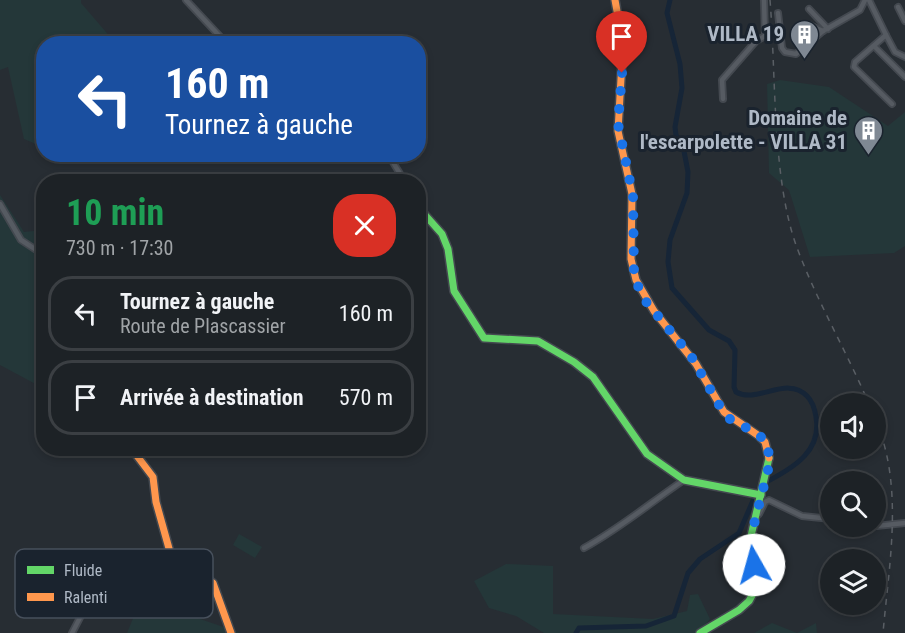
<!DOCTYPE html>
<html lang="fr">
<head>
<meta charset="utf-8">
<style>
	:root { --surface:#1d2226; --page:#2a2f32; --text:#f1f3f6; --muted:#a0a4a7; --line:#3b3f43 }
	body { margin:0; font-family:"Roboto Condensed",sans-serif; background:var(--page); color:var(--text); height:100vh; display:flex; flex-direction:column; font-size:22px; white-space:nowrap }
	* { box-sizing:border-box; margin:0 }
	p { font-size:20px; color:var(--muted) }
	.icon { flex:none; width:33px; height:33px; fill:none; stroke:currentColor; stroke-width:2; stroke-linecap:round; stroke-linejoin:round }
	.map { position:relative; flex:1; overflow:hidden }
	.panel { position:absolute; left:36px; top:174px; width:390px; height:282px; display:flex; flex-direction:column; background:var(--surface); border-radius:24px; box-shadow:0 3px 9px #0003,0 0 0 2px var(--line) }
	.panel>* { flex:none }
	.guide { position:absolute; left:36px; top:36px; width:390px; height:126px; border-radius:24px; box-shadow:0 3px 9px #0003,0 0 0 2px var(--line); background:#1a4fa0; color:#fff; overflow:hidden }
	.fabs { position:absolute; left:820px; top:393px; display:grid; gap:12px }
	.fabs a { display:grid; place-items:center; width:66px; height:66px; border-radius:50%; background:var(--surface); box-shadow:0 3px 9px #0003,0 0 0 2px var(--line); font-size:30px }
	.pin { position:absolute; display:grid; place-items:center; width:51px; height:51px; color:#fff; margin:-62px -26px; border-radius:50% 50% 50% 0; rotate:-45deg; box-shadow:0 0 6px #0007 }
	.pin .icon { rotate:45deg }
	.me { position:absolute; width:66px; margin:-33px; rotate:353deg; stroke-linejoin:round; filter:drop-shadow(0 0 4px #0008) }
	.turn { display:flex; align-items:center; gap:21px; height:126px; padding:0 30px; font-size:27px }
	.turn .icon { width:78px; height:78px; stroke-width:2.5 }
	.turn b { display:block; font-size:42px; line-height:51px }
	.round { display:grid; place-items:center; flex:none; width:63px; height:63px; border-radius:24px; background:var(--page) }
	.overview { display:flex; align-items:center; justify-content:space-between; height:102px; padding:0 30px }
	h1 { font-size:36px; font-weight:700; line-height:45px; color:#1e9e55 }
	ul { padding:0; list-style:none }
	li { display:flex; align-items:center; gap:18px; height:75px; margin:0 12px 9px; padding:0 18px; border:3px solid var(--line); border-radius:24px }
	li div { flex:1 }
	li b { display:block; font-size:22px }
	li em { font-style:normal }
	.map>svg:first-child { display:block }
</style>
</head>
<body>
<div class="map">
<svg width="905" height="633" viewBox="0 0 905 633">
	<rect width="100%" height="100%" fill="#272d33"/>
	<g fill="#243739">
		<path d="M0,0h81v3l31,36 -1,4 -67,1 -1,103 -19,-8 -16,-72 -8,3z"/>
		<path d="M780,80l49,7 59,39 17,-14v134l-11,7 -84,4 -21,-67 -20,-17 -2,-89z"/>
		<path d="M0,195l24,37 19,-2v158l-43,-23z"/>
		<path d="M239,534l23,13 -7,11 -22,-13z"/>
		<path d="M506,564l47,2v48l100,5 34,-8 3,-16 8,-1 12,25 -12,14h-154l-28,-17 -27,-8 -15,-27z"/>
		<path d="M174,610l67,23h-114l7,-17z"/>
		<path d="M772,623l25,10 19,-10 1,10h-63z"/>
	</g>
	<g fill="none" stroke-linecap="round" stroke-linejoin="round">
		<g stroke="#162537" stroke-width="5">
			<path d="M670,0l-3,13 13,51 2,24 -7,39 1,8 7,11 5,26 -1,21 -17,47 -2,22 4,26 37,42 20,11 6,9 -1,37 2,5c21,12 51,-17 71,4 5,5 8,14 9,21 6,33 -21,50 -48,64"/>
			<path d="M576,633l3,-5 67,-2 28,-10 14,-43 12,-14 39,-26 16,-37"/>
		</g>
		<defs>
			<g id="street">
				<path d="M186,0l41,44"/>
				<path d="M869,0l17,35"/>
				<path d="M898,7l7,14"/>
				<path d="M809,9l19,20"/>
				<path d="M778,13l4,35 3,4 11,2 27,-23 37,-21 5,-10"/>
				<path d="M809,25l14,6"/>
				<path d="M874,46l31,31"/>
				<path d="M723,99l-1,-19 34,-39 9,-5 -1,-36"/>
				<path d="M892,104l-38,-37 1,-5 31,-27 9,17 10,5"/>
				<path d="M388,154l17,28"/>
				<path d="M0,204l21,36 23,15"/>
				<path d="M759,514l6,-12 4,-2 33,16 29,3"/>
				<path d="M876,526l29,-3"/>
				<path d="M584,548c35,-19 66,-45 100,-68"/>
				<path d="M72,633l13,-25"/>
			</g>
			<g id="fast">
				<path d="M418,207l24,27 6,15 6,42 30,47 54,3 36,21 19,15 54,77 37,26 77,15"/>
				<path d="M700,633l39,-23 10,-9 6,-11 -4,-54 18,-78"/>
			</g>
			<g id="slow">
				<path d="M615,0l8,44 -5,87 14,63 -1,65 5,21 18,31 42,53 28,48 35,24 6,6 4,16"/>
				<path d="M131,448l22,29 3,25 14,50 43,31 18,50"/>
			</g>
		</defs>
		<use href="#street" stroke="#444950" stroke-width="8"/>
		<use href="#fast" stroke="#444950" stroke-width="10"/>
		<use href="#slow" stroke="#444950" stroke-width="10"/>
		<use href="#street" stroke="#565b62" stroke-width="4.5"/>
		<use href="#fast" stroke="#63d668" stroke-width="7"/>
		<use href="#slow" stroke="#ff974d" stroke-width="7"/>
		<g stroke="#5a5f65" stroke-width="1.5" stroke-dasharray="6 6" stroke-linecap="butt">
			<path d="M770,0c6,74 2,177 26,245 20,55 50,105 73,159"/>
			<path d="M876,421c28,66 13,143 7,212"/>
		</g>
	</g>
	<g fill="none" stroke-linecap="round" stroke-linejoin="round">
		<path stroke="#1a73e8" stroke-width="10" stroke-dasharray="0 18" d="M622,73l-4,51 15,72 1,80 9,22 48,58 31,54 8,9 28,15 9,9 3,19 -19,74 3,29"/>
	</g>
	<defs>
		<symbol id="building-pin" viewBox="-11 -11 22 30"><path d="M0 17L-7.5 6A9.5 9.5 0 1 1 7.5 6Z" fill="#7f8893" stroke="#1a232e"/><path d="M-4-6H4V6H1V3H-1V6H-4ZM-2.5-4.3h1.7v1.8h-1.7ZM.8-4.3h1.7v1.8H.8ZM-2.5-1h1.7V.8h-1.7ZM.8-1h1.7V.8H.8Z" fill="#fff"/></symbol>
	</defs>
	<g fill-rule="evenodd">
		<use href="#building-pin" x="788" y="18" width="33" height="45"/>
		<use href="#building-pin" x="852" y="114" width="33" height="45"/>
	</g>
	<g text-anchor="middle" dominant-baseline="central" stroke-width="6" stroke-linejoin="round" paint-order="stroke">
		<g font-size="21" font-weight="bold" fill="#afb9c6" stroke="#1a232e" text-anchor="end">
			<text x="784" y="34">VILLA 19</text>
			<text x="847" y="118">Domaine de<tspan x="847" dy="24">l'escarpolette - VILLA 31</tspan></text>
		</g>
	</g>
	<rect x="15" y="549" width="198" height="69" rx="9" fill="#1a232e" stroke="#47505c" stroke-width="1.5"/>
	<rect x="27" y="566" width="27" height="8" fill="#63d668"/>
	<rect x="27" y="593" width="27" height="8" fill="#ff974d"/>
	<g font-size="16" fill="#afb9c6">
		<text x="64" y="576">Fluide</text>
		<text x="64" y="603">Ralenti</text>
	</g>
</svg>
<div class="fabs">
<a><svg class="icon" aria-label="sound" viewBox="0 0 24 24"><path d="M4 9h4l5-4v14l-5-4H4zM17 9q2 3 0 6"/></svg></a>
<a><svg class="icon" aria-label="search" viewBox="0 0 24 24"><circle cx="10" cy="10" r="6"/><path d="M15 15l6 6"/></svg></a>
<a><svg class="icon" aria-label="layers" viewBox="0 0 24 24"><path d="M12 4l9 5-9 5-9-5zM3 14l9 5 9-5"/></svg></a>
</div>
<div class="pin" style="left:622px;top:73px;background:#d93025"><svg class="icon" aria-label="arrive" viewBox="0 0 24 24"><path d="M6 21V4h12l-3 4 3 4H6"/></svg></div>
<svg class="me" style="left:754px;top:565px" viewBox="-20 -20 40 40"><circle r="19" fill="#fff"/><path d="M0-13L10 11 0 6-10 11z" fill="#1a73e8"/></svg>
<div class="guide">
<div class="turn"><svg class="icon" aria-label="left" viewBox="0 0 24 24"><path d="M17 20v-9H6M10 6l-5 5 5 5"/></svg><div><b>160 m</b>Tournez à gauche</div></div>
</div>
<section class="panel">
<div class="overview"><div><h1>10 min</h1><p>730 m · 17:30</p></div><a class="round" style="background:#d93025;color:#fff"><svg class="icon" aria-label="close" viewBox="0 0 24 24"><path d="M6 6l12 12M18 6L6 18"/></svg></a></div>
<ul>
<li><svg class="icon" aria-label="left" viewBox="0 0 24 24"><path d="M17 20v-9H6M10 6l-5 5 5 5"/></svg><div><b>Tournez à gauche</b><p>Route de Plascassier</p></div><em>160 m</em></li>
<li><svg class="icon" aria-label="arrive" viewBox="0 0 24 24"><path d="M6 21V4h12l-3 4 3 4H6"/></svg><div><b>Arrivée à destination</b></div><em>570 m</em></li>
</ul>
</section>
</div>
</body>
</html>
